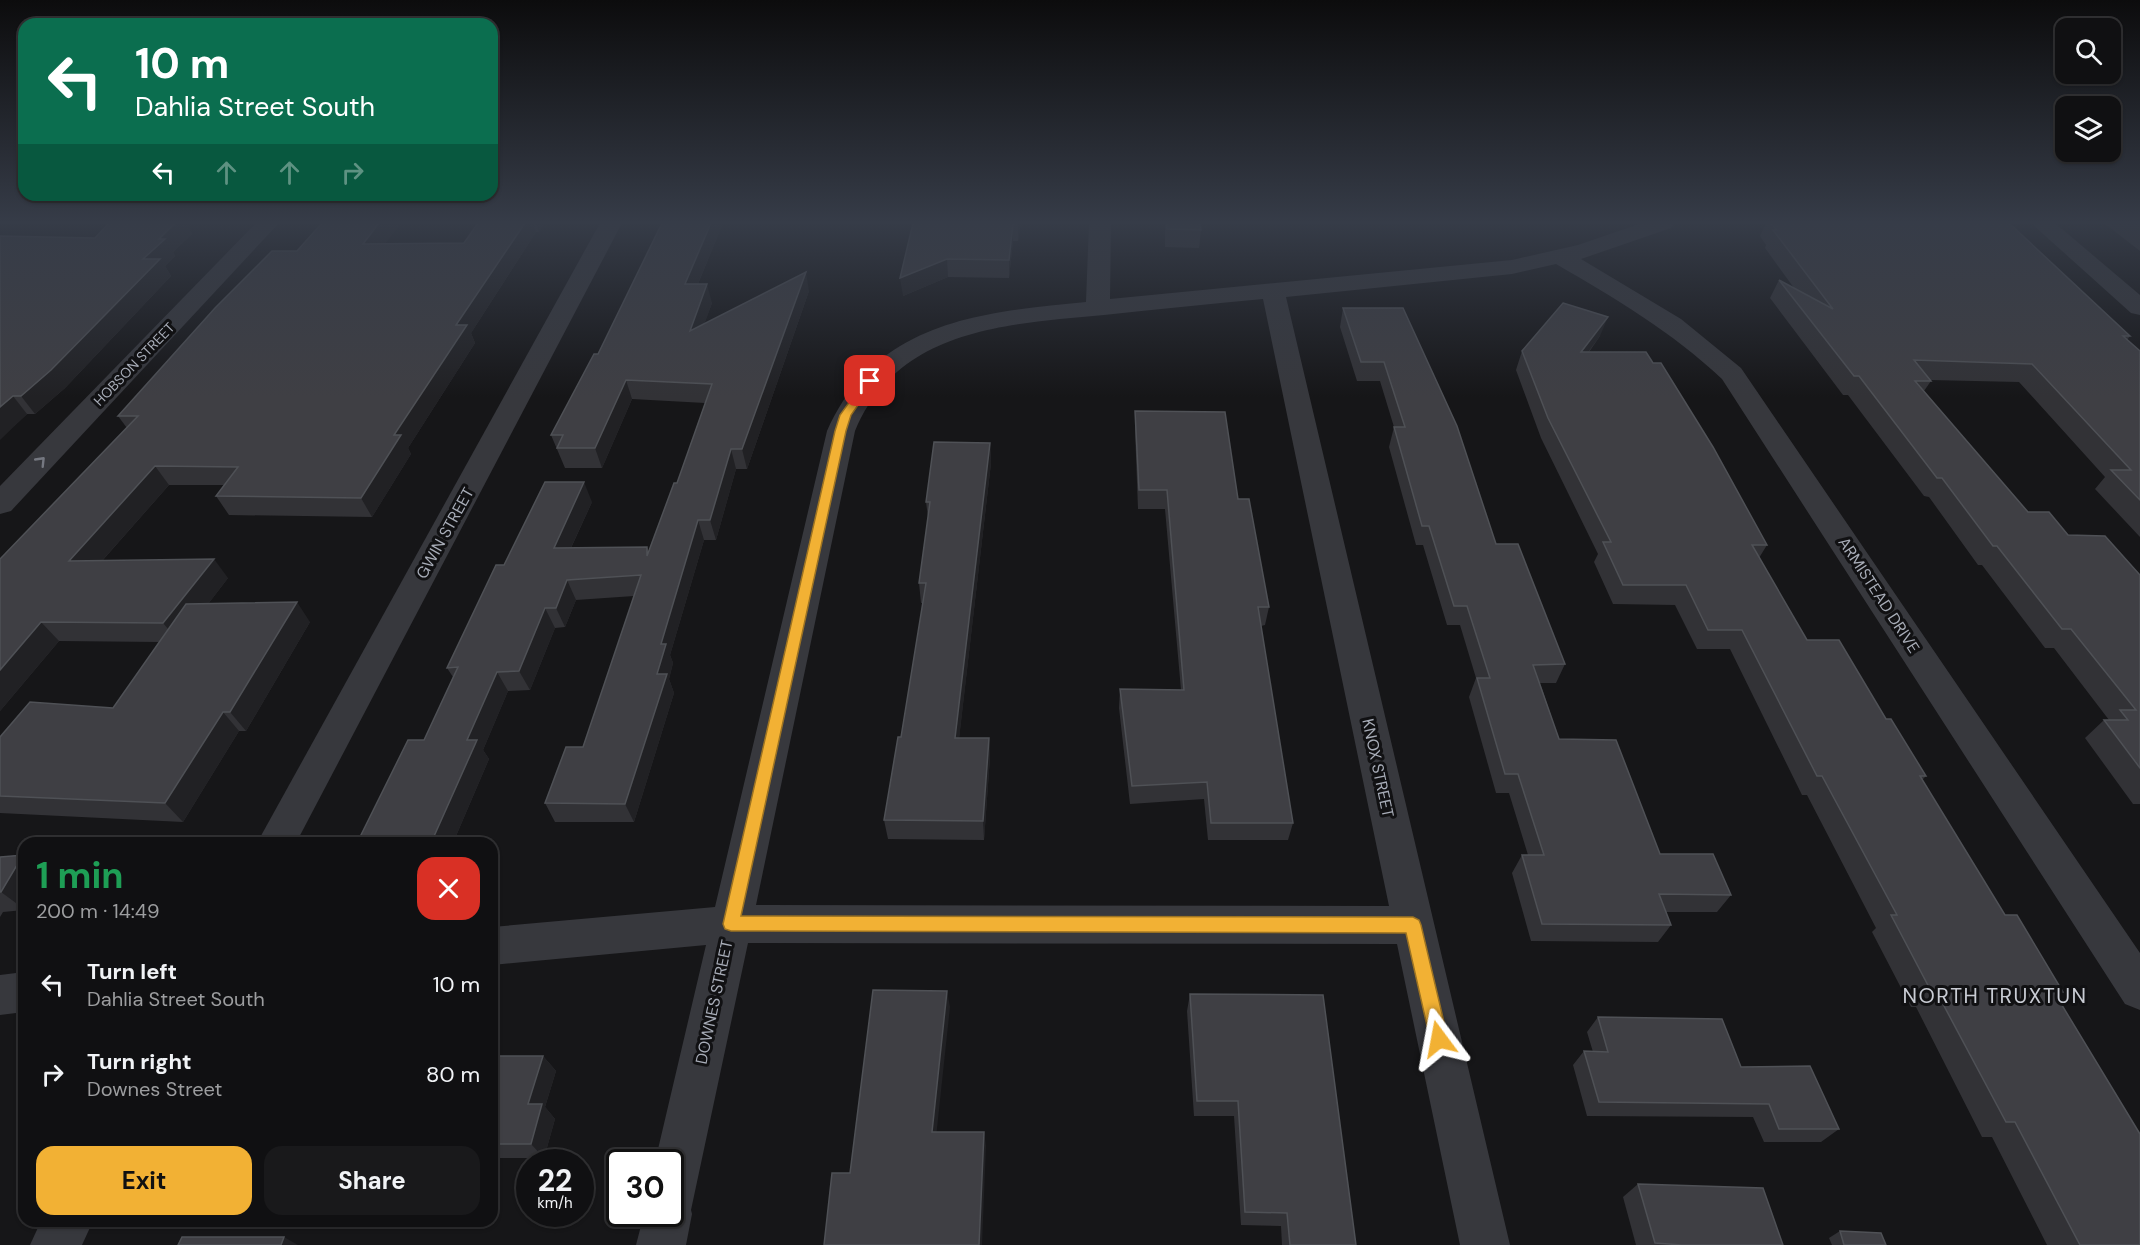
<!DOCTYPE html>
<html lang="en">
<head>
<meta charset="utf-8">
<style>
	:root { --surface:#101012; --page:#19191b; --text:#f1f3f6; --muted:#9c9d9f; --line:#303032; --accent:#f2b134 }
	body { margin:0; font-family:"DM Sans",sans-serif; background:var(--page); color:var(--text); height:100vh; display:flex; flex-direction:column; font-size:22px; white-space:nowrap }
	* { box-sizing:border-box; margin:0 }
	p { font-size:20px; color:var(--muted) }
	.icon { flex:none; width:33px; height:33px; fill:none; stroke:currentColor; stroke-width:2; stroke-linecap:round; stroke-linejoin:round }
	.map { position:relative; flex:1; overflow:hidden }
	.side { position:absolute; left:18px; top:837px; width:480px; height:390px; display:flex; flex-direction:column; background:var(--surface); border-radius:18px; box-shadow:0 2px 4px #0004,0 0 0 2px var(--line) }
	.side>* { flex:none }
	.top-card { position:absolute; left:18px; top:18px; width:480px; height:183px; border-radius:18px; box-shadow:0 2px 4px #0004,0 0 0 2px var(--line); background:#0b6e4f; color:#fff; overflow:hidden }
	.fabs { position:absolute; left:2055px; top:18px; display:grid; gap:12px }
	.fabs a { display:grid; place-items:center; width:66px; height:66px; border-radius:12px; background:var(--surface); box-shadow:0 2px 4px #0004,0 0 0 2px var(--line); font-size:30px }
	.speed { position:absolute; left:516px; top:1149px; display:flex; gap:12px; font-size:30px; font-weight:700; text-align:center }
	.speed>* { display:grid; place-content:center; width:78px; height:78px; border-radius:50%; background:var(--surface); box-shadow:0 2px 4px #0004,0 0 0 2px var(--line); line-height:1 }
	.speed small { font-size:15px; font-weight:400 }
	.speed .limit { border:3px solid #111; border-radius:9px; background:#fff; color:#111 }
	.pin { position:absolute; display:grid; place-items:center; width:51px; height:51px; color:#fff; margin:-26px; border-radius:12px; box-shadow:0 3px 9px #0006 }
	.me { position:absolute; width:66px; margin:-33px; rotate:347deg; stroke-linejoin:round; filter:drop-shadow(0 0 4px #0008) }
	.turn { display:flex; align-items:center; gap:21px; height:126px; padding:0 18px; font-size:27px }
	.turn .icon { width:78px; height:78px; stroke-width:2.5 }
	.turn b { display:block; font-size:42px; line-height:51px }
	.lanes { display:flex; align-items:center; height:57px; padding:0 18px; background:#0003; justify-content:center; gap:30px; direction:ltr }
	.lanes .off { opacity:.35 }
	.round { display:grid; place-items:center; flex:none; width:63px; height:63px; border-radius:18px; background:var(--page) }
	.overview { display:flex; align-items:center; justify-content:space-between; height:102px; padding:0 18px }
	h1 { font-size:36px; font-weight:700; line-height:45px; color:#1e9e55 }
	.primary-button { display:flex; gap:12px; margin-top:auto; padding:12px 18px }
	.primary-button a { flex:1; height:69px; border-radius:18px; background:var(--accent); color:#111; font-size:24px; font-weight:700; line-height:69px; text-align:center }
	.primary-button a+a { background:var(--page); color:var(--text) }
	ul { padding:0; list-style:none }
	li { display:flex; align-items:center; gap:18px; height:90px; padding:0 18px }
	li div { flex:1 }
	li b { display:block; font-size:22px }
	li em { font-style:normal }
	.map>svg:first-child { display:block }
</style>
</head>
<body>
<div class="map">
<svg width="2140" height="1245" viewBox="0 0 2140 1245">
	<rect width="100%" height="100%" fill="#161618"/>
	<g fill="none" stroke-linecap="round" stroke-linejoin="round">
		<g fill="#37383d" fill-rule="evenodd">
			<path d="M256,223h23l-268,288 -11,3v-28z"/>
			<path d="M600,223h22l-326,620h-39z"/>
			<path d="M1089,223h22l-1,76 402,-39 66,-15 64,-22h32l-3,5 -90,31 100,60 60,49 399,585v57l-15,-6 -403,-625c-50,-47 -107,-81 -166,-115l-44,10 -226,23 224,948h-50l-63,-301 -649,-1 -57,267 1,4 -6,31h-50l8,-31h26v-52h-15l51,-217 -214,20v-38l223,-20 112,-476c49,-110 153,-119 259,-129zM1263,299l126,607 -633,-1 99,-474c43,-103 152,-107 249,-116 53,-6 106,-11 159,-16z"/>
			<path d="M2031,223h24l85,72v20l-9,-2z"/>
			<path d="M24,972v40l-24,3v-40z"/>
			<path d="M41,1221h52l-11,24h-52z"/>
		</g>
	</g>
	<g fill="#323236">
		<path d="M109,223h81l1,1 -3,3 4,7 -19,18 2,4 -10,10 6,10 -106,112 -30,26h-8l-13,12 -14,-190 95,2z"/>
		<path d="M478,223h67l-6,9h-3l-65,101 4,10 -67,105 3,6 -39,63 -143,-2 -13,-19 8,-11h-55l-67,76 126,17 -20,26 102,18 -64,109h-7l-56,91 -183,-9v-76l113,-29 46,-66 -100,-1 -59,70v-152l127,-131 -9,-12 179,-165 88,-7 79,-1z"/>
		<path d="M723,223l-25,61 14,19 -8,21 105,-33 -62,178h-11l-20,71h-12l-34,115 3,8 -4,16 5,14 -40,129h-79l-10,-19 38,-56 51,-151 -58,4 -11,27 -10,1 -25,62 -22,1 -25,59 6,9 -36,84h-96l67,-103 29,-63 -6,-9 57,-103 88,-63 -21,46 76,-1 2,5 28,-69 28,-80 -73,-4 -30,69h-37l-14,-33 47,-81z"/>
		<path d="M913,223h108l-3,18h-5l-4,37 -61,-1 -45,19z"/>
		<path d="M1165,223h35l1,7 -2,18 -34,-1z"/>
		<path d="M1766,223h243l121,113 -3,4 13,11v186l-45,-48 10,-12 -86,-95 -89,-2 1,1 -7,10 104,121 112,63v229h-7l-48,-66 19,-18h5l-55,-72h-9l-63,-83h-4l-49,-68 -5,-1 -76,-101h-5l-73,-97 9,-18 15,8 -29,-40 1,-3 -6,-9z"/>
		<path d="M2104,223h36v28z"/>
		<path d="M1343,308h60l93,236 69,120 -9,19h-16l19,56 101,115 71,41 -14,17h-51l5,13 -13,17 -127,-1 -19,-68 10,-18h6l-19,-62h-13l-27,-96 7,-19 -16,-53h-13l-24,-80h-7l-27,-98 5,-20 -14,-46h-23l-17,-54z"/>
		<path d="M1600,336l-11,16 178,193 -8,13 48,82 79,79 40,57 -4,4 83,135 58,77 -6,4 83,249h-93l-55,-108h-10l-66,-130h-5l-39,-75 4,-4 -69,-133h-5l-72,-146h-33l-22,-44 -62,-1 -19,-42 4,-8 -57,-116 -25,-68 6,-19z"/>
		<path d="M1135,411l103,88 31,108 -4,18 -4,1 32,197 -5,17h-80l-4,-41 -74,5 -11,-96 1,-19 61,1 -16,-181h-27l-3,-79z"/>
		<path d="M990,443l1,20 -32,275h30l1,19 -6,83 -96,-1 -4,-19 17,-83 22,-134h-2l-2,-20 9,-66 -2,-15z"/>
		<path d="M24,856v54l-21,2 -3,5v-60z"/>
		<path d="M1190,994l166,251h-74l-1,-19 -40,-1 -7,-109h-40l-7,-105z"/>
		<path d="M1598,1017l143,50 98,62 -18,13h-57l-11,-25 -166,-1 -14,-51 11,-14 9,1 -6,-20z"/>
		<path d="M492,1056h51l13,15 -11,36 10,12 -11,39h-52z"/>
		<path d="M1638,1184l145,61h-147l-13,-48z"/>
		<path d="M1840,1231l46,14h-54l-3,-7z"/>
	</g>
	<g fill="#212124">
		<path d="M174,223h16l1,1 -3,3 4,7 -19,18 2,4 -10,10 6,10 -106,112 -30,26 -14,-18z"/>
		<path d="M379,223h22l-29,38 -9,-17z"/>
		<path d="M525,223h8l3,9 -65,101 4,10 -67,105 3,6 -39,63 -11,-19 33,-63 62,-110z"/>
		<path d="M536,223h9l-6,9z"/>
		<path d="M711,223h12l-33,80 -5,-19z"/>
		<path d="M1018,223h3l-3,18z"/>
		<path d="M1013,224v17l-4,37v-18z"/>
		<path d="M947,259l1,18 -45,19 -3,-18z"/>
		<path d="M806,272l3,19 -62,178 -5,-20z"/>
		<path d="M707,284l5,19 -17,47 -5,-19z"/>
		<path d="M1608,317l-8,19 -26,35 7,-19z"/>
		<path d="M626,380l6,19 -30,69 -7,-20z"/>
		<path d="M13,396l14,18 -27,26v-33z"/>
		<path d="M990,443l1,20 -34,294 -2,-19z"/>
		<path d="M731,449l5,20 -20,71 -6,-20z"/>
		<path d="M155,466l14,19 -84,95 -16,-19z"/>
		<path d="M584,482l8,20 -30,65 -8,-19z"/>
		<path d="M698,520l6,20 -34,115 3,8 -4,16 5,14 -40,129 -9,-18 32,-130 4,-30z"/>
		<path d="M214,559l14,19 -49,64 -16,-19z"/>
		<path d="M567,580l9,20 -11,27 -9,-19z"/>
		<path d="M297,602l13,20 -64,109 -16,-19z"/>
		<path d="M545,608l10,20 -25,62 -11,-19z"/>
		<path d="M41,622l18,19 -59,70v-41z"/>
		<path d="M497,672l11,19 -25,59 6,9 -36,84h-22l36,-103z"/>
		<path d="M223,712l16,19 -56,91 -18,-19z"/>
		<path d="M989,738l1,19 -6,83 -1,-19z"/>
		<path d="M23,855l1,1v53l-23,-17z"/>
		<path d="M947,991l3,16 -15,140 -3,-15z"/>
		<path d="M543,1056l13,15 -11,36 10,12 -11,39 -13,-14 -3,-40z"/>
		<path d="M984,1132l2,14 -4,99h-3z"/>
		<path d="M284,1237l14,8h-17z"/>
	</g>
	<g fill="#3f3f44" stroke="#4f5156" stroke-width="1.5">
		<path d="M109,223h66l-16,16h6l-22,20h17l-109,111 -30,26h-8l-13,11v-171l95,2z"/>
		<path d="M322,223h57l-16,21 101,-1 14,-20h47l-69,102h11l-73,110h7l-40,63 -145,-2 22,-29 -83,-1 -86,95 145,-2 -51,64 -122,-1 -41,48v-111l138,-143h-20l97,-108 57,-57h25z"/>
		<path d="M662,223h49l-26,61h22l-17,47 116,-59 -64,177h-11l-21,71h-12l-37,124h5l-9,30h10l-42,130 -80,-1 21,-56h17l58,-172 -74,5 -11,28h-11l-26,63 -22,1 -30,68h10l-46,103h-74l51,-103h16l34,-73 -11,1 49,-103h8l41,-83h39l-30,66 93,-1v9l27,-73h3l35,-99 -86,-4 -31,68h-38l6,-13h-12l43,-81h4z"/>
		<path d="M913,223h105l-5,1 -4,36 -62,-1 -47,19z"/>
		<path d="M1166,223h34l1,7 -34,-1z"/>
		<path d="M1771,223h238l121,113h-7l17,15v149l-29,-30h20l-99,-106 -118,-4 17,21h-16l113,131h21l19,23 37,1 35,39v193l-36,-48h24l-8,-10h16l-65,-81h-9l-65,-83h-4l-51,-68h-5l-78,-102h-5l-75,-96 54,29 -60,-79h4z"/>
		<path d="M1563,303l45,14 -27,35h65l7,11h8l52,84 54,98h-15l55,95h32l47,79h5l35,57h-6l85,139h12l46,77h-9l86,142v111h-60l-65,-123h-9l-70,-131h-5l-40,-76h6l-75,-139h-5l-75,-146h-34l-22,-45h-63l-20,-43h8l-63,-124 -26,-67z"/>
		<path d="M1343,308h60l54,118 39,118h22l47,120 -32,1 26,74 57,1 44,114h53l18,41 -72,-1 12,31 -129,-1 -20,-69h22l-26,-81h-13l-28,-96h13l-23,-72h-13l-25,-80h-7l-28,-99h11l-21,-65h-23z"/>
		<path d="M1135,411l90,1 13,87h11l20,108h-11l35,216h-82l-4,-41 -75,4 -12,-97 64,1 -17,-200h-28z"/>
		<path d="M934,442l56,1 -35,295h34l-6,83 -99,-1 14,-83h3l25,-154h-7l11,-81h-4z"/>
		<path d="M297,602l-67,110h-7l-58,91 -165,-7v-59l30,-35 83,6 73,-104z"/>
		<path d="M23,855l-22,37h-1v-35z"/>
		<path d="M873,990l74,1 -15,141h52l-5,113h-155l8,-72h18z"/>
		<path d="M1190,994l133,1 33,250h-66l-3,-32 -42,-1 -7,-111h-41z"/>
		<path d="M1598,1017l124,2 19,48 69,-1 29,63h-60l-10,-25 -170,-2 -15,-51 24,1z"/>
		<path d="M492,1056h51l-15,48h14l-11,40h-39z"/>
		<path d="M1638,1184l125,4 20,57h-101l-27,-2z"/>
		<path d="M1840,1231l41,2 5,12h-42z"/>
		<path d="M182,1237h102l-3,8h-103z"/>
	</g>
	<defs><path id="oneway-chevron" d="M-2-3.5L2.5 0L-2 3.5" fill="none" stroke-width="1.6" stroke-linecap="round" stroke-linejoin="round" transform="scale(1.5)"/></defs>
	<use stroke="#757881" href="#oneway-chevron" transform="translate(41 461) rotate(-46)"/>
	<linearGradient id="sky" x2="0" y2="1"><stop stop-color="#0c0c0d"/><stop offset="0.56" stop-color="#363c48"/><stop offset="1" stop-color="#363c48" stop-opacity="0"/></linearGradient>
	<rect width="2140" height="397" fill="url(#sky)"/>
	<path fill="#f2b134" stroke="#9d7322" stroke-width="1.5" d="M866,379l9,2 -24,34 -5,16 -105,485 672,1 6,3 2,5 27,114 -3,7 -6,2 -7,-2 -2,-7 -24,-106 -675,-2 -6,-2 -2,-5 112,-493 5,-16z"/>
	<g text-anchor="middle" dominant-baseline="central" stroke-width="6" stroke-linejoin="round" paint-order="stroke">
		<g font-size="14" fill="#a8adb8" stroke="#111113">
			<text transform="translate(134 364) rotate(-46)">HOBSON STREET</text>
		</g>
		<g font-size="16" fill="#a8adb8" stroke="#111113">
			<text transform="translate(445 533) rotate(-61)">GWIN STREET</text>
			<text transform="translate(1879 595) rotate(57)">ARMISTEAD DRIVE</text>
			<text transform="translate(1378 768) rotate(78)">KNOX STREET</text>
			<text transform="translate(714 1002) rotate(-78)">DOWNES STREET</text>
		</g>
		<g font-size="21" letter-spacing="1.5" fill="#c9ccd4" stroke="#111113">
			<text x="1995" y="996">NORTH TRUXTUN</text>
		</g>
	</g>
</svg>
<div class="fabs">
<a><svg class="icon" aria-label="search" viewBox="0 0 24 24"><circle cx="10" cy="10" r="6"/><path d="M15 15l6 6"/></svg></a>
<a><svg class="icon" aria-label="layers" viewBox="0 0 24 24"><path d="M12 4l9 5-9 5-9-5zM3 14l9 5 9-5"/></svg></a>
</div>
<div class="speed"><div>22<small>km/h</small></div><div class="limit">30</div></div>
<div class="pin" style="left:870px;top:381px;background:#d93025"><svg class="icon" aria-label="arrive" viewBox="0 0 24 24"><path d="M6 21V4h12l-3 4 3 4H6"/></svg></div>
<svg class="me" style="left:1439px;top:1039px" viewBox="-20 -20 40 40"><path d="M0-17L14 15 0 8-14 15z" fill="#f2b134" stroke="#fff" stroke-width="4"/></svg>
<div class="top-card">
<div class="turn"><svg class="icon" aria-label="left" viewBox="0 0 24 24"><path d="M17 20v-9H6M10 6l-5 5 5 5"/></svg><div><b>10 m</b>Dahlia Street South</div></div>
<div class="lanes"><svg class="icon" aria-label="left" viewBox="0 0 24 24"><path d="M17 20v-9H6M10 6l-5 5 5 5"/></svg><svg class="icon off" aria-label="ahead" viewBox="0 0 24 24"><path d="M12 20V5M6 11l6-6 6 6"/></svg><svg class="icon off" aria-label="ahead" viewBox="0 0 24 24"><path d="M12 20V5M6 11l6-6 6 6"/></svg><svg class="icon off" aria-label="right" viewBox="0 0 24 24"><path d="M7 20v-9h11M14 6l5 5-5 5"/></svg></div>
</div>
<section class="side">
<div class="overview"><div><h1>1 min</h1><p>200 m · 14:49</p></div><a class="round" style="background:#d93025;color:#fff"><svg class="icon" aria-label="close" viewBox="0 0 24 24"><path d="M6 6l12 12M18 6L6 18"/></svg></a></div>
<ul>
<li><svg class="icon" aria-label="left" viewBox="0 0 24 24"><path d="M17 20v-9H6M10 6l-5 5 5 5"/></svg><div><b>Turn left</b><p>Dahlia Street South</p></div><em>10 m</em></li>
<li><svg class="icon" aria-label="right" viewBox="0 0 24 24"><path d="M7 20v-9h11M14 6l5 5-5 5"/></svg><div><b>Turn right</b><p>Downes Street</p></div><em>80 m</em></li>
</ul>
<div class="primary-button"><a>Exit</a><a>Share</a></div>
</section>
</div>
</body>
</html>
